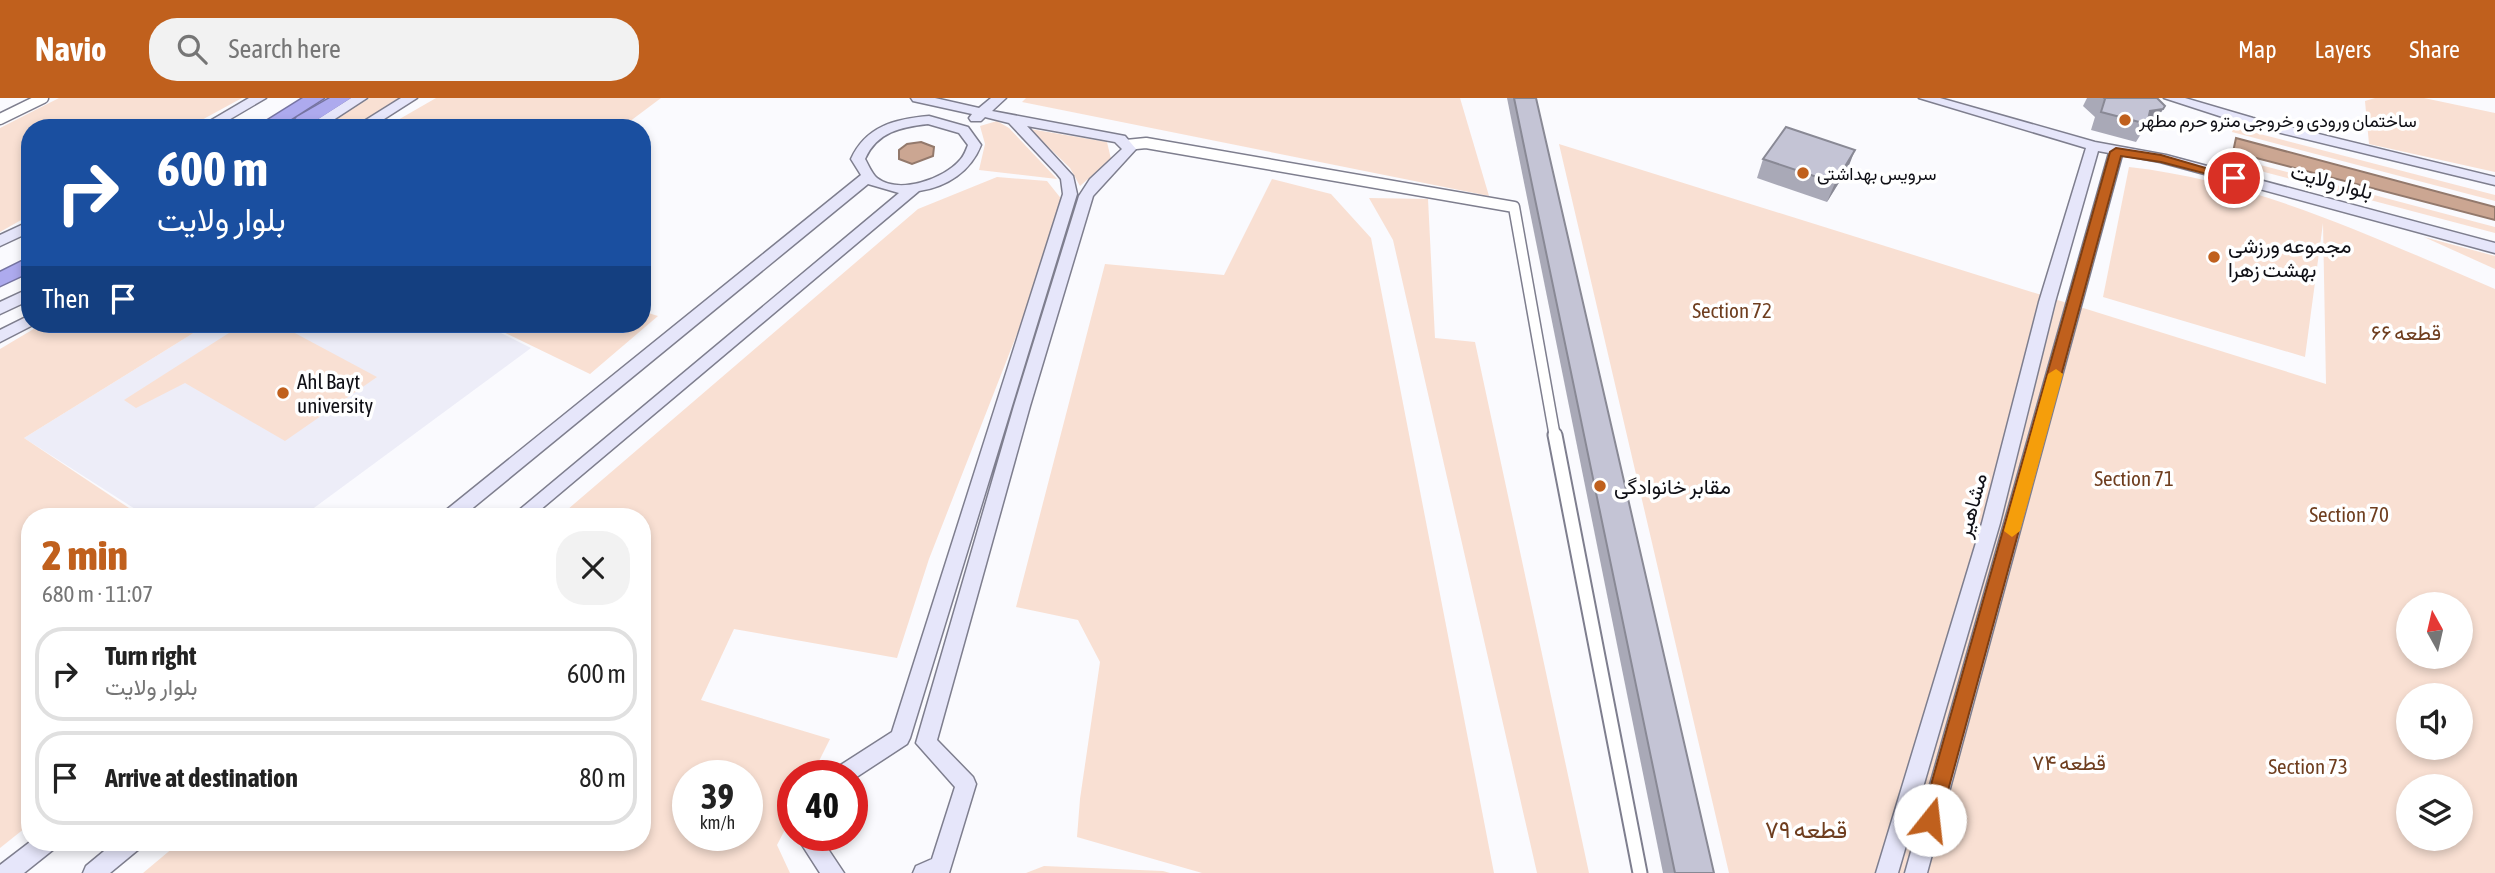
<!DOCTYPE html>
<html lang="en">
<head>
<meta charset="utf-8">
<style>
	:root { --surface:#fff; --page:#f2f2f2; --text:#222; --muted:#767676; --line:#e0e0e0; --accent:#c0601d }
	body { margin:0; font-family:"Asap Condensed",Vazirmatn,sans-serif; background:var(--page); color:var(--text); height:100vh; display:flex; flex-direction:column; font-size:26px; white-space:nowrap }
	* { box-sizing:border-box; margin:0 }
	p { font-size:23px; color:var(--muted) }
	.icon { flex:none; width:38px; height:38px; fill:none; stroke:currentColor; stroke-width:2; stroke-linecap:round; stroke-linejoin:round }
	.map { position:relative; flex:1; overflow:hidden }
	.sheet { position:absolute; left:21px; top:410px; width:630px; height:343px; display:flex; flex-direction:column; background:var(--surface); border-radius:28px; box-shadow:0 4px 10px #0003 }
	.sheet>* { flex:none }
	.banner { position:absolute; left:21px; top:21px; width:630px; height:214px; border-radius:28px; box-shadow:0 4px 10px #0003; background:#1a4fa0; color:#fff; overflow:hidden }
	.needle { width:46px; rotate:352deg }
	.buttons { position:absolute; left:2396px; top:494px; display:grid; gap:14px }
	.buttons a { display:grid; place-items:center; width:77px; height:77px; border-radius:50%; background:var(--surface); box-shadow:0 4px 10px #0003; font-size:35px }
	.speed { position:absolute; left:672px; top:662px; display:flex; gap:14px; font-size:35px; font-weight:700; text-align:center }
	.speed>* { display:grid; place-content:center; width:91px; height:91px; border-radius:50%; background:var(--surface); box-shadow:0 4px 10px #0003; line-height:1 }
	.speed small { font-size:18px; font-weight:400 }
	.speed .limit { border:10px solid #d22; background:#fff; color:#111 }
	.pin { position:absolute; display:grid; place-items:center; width:60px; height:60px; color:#fff; margin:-30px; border:4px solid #fff; border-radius:50%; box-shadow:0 2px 7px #0007 }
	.me { position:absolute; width:77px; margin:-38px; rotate:16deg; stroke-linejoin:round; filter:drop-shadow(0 0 5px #0008) }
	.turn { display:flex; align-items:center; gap:24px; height:147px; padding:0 21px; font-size:32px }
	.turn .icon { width:91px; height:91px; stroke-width:2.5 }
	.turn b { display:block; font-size:49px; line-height:60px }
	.then { display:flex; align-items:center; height:66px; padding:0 21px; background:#0003; gap:14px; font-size:26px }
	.round { display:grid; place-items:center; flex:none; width:74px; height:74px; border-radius:28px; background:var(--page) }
	.headline { display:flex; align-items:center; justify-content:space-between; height:119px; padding:0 21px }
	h1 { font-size:42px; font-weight:800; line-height:52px; color:var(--accent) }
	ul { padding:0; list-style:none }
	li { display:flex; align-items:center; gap:21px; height:94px; margin:0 14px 10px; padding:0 7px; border:4px solid var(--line); border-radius:28px }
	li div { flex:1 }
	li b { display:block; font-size:26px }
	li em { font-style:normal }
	header { display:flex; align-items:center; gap:42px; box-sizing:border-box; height:98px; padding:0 35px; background:var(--accent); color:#fff }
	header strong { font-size:33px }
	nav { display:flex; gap:38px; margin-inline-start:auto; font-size:24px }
	.search { width:490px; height:63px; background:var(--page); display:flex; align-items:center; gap:18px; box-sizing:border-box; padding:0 24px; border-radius:28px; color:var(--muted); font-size:26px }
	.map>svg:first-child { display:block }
</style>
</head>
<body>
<header>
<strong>Navio</strong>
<div class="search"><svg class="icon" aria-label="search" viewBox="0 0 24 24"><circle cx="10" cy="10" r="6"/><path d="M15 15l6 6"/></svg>Search here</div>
<nav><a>Map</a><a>Layers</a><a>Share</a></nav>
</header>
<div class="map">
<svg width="2495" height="775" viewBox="0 0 2495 775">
	<rect width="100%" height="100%" fill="#fafafe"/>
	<path fill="#ededf8" d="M208,226h275l48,24 -228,168h-157l-122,-78z"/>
	<g fill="#f9e0d3" fill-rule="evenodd">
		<path d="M59,0h183l-55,30h-157v87l-30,17v-104z"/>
		<path d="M370,0h34l-54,30h-31z"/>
		<path d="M436,0h225l-40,30h-237z"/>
		<path d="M1026,0h434l29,98 -467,-94z"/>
		<path d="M2375,0h49l71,15v59l-126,-28 -4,-43z"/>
		<path d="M997,23l12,7 48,51 -78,-9 6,-26 -5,-18z"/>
		<path d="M2233,29l262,68v6l-263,-69z"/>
		<path d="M1030,31l77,13 4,17 -31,27 -10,-18z"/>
		<path d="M1559,46l767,240 -3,-161 -18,134 -202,-60 26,-130c128,14 248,72 366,122v584h-766zM2408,506h52v52h-52zM2408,597h52v52h-52zM2408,688h52v52h-52z"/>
		<path d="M2230,59l265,70v6l-265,-70z"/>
		<path d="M997,79l50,4 20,25 -138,353 -32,99 -163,-29 -33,71 129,39 -18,36h-19v39l-16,31 13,28h-647l37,-31h462v-326h-82l358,-307zM688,677h59v60h-59z"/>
		<path d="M1272,81l59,15 40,44 123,635h-292l-125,-36 3,-38 20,-137 -22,-42 -62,-13 89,-343 119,11z"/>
		<path d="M1369,100l59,1 7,139 40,4 114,531h-52l-144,-633z"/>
		<path d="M2424,139l71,19v13z"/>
		<path d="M642,213l16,5 -68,58 -103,-50h155z"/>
		<path d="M42,226h166l-184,114 117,78h-111v308l-30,24v-499z"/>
		<path d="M243,226h35l99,53 -92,64 -100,-58 -49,25 -12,-8z"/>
		<path d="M1044,768l119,5 7,2h-144z"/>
	</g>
	<g fill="#cba692" stroke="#93796c" stroke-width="2">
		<path d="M2236,40l259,69v13l-262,-68z"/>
		<path d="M921,44l13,5 -1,9 -21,8 -13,-5v-9l8,-6z"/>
	</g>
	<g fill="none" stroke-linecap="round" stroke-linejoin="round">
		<defs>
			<g id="street-far1">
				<path d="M0,21l43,-21"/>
				<path d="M1126,47l20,-2 368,64 41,230"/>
			</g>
			<path id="street" d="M1555,337l85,438"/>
			<g id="secondary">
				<path d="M249,0h17l-51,30h-17z"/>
				<path d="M351,0h16l-46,30h-17z"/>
				<path d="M401,0h16l-47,30h-17z"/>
				<path d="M911,0h24l44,10 12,-10h15l-14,13 133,25 11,13 -43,47 -63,210 -93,334 36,37 3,7 -27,89h-36l3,-7 16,-7 23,-72 -39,-44 98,-337 65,-210 11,-17 32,-30 -7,-7 -88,-16 46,50 4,18 -167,544 -3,6 -55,36v-5h-19l3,-7 56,-36 171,-538 -2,-15 -4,-5 -48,-51 -24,-6 -4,4h-10l-2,-3 3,-4 -59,-13z"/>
				<path d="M1919,0h21l155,44 71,13 329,88v10l-335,-91 -38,-7 -195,718h-22l204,-720 -11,-2 -43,151 -55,221 -102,350h-22l106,-350 57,-221 47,-154z"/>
				<path d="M2164,0h21l68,20 242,59v8l-251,-61z"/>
				<path d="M929,18l39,11 13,18c-10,26 -34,42 -62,46l-386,325h-21l387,-323 -31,-9 -405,332h-21l3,-5 416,-336 -10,-16c15,-33 44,-40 78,-43zM928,26l31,9 9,12c-2,5 -4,11 -8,15 -16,19 -61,35 -83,18 -5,-4 -9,-14 -12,-19 12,-27 36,-32 63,-35z"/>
				<path d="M30,123v11l-30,14v-11z"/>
				<path d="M30,190v12l-30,14v-12z"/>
				<path d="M30,217v9h5l-35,18v-12z"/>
				<path d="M806,737h22l-4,8 20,30h-24l-18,-28z"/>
				<path d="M30,744h27l-3,7 -30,24h-24v-8z"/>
				<path d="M115,744h27l-3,7 -29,24h-27l3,-7z"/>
			</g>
			<g id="highway">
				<path d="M303,0h21l-47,30h-22z"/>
				<path d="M330,0h21l-42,27h-12l-3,-4 3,-4z"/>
				<path d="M30,159v15l-30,14v-14z"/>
			</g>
		</defs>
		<use href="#street-far1" stroke="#7e7e8e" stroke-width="13"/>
		<use href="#street" stroke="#7e7e8e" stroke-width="17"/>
		<use href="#secondary" stroke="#7e7e8e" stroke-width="3"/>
		<use href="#highway" stroke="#7674a2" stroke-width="3"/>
		<use href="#street-far1" stroke="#fff" stroke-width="10"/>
		<use href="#street" stroke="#fff" stroke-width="13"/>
		<use href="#secondary" fill="#e6e6fa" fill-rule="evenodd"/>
		<use href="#highway" fill="#adaaee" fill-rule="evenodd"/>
	</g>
	<g fill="#a9a9b7">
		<path d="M1507,0h29l178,775h-51z"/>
		<path d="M2087,0h70l6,11 -11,18 -8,2 -8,13 -45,-12 4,-13 -12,-11z"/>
		<path d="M1763,61l85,9 -21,34 -70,-24z"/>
	</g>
	<g fill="#898995">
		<path d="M2163,11l-11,18 -8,1 3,-4 3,-13z"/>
		<path d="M1855,52l-7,18 -21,34 8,-19z"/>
	</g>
	<g fill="#c4c4d5" stroke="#898995" stroke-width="2">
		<path d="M1514,0h22l178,775h-39z"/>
		<path d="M2104,0h53l8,8 -2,3 -13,2 -3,13 -46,-12 4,-13z"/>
		<path d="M1786,29l69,23 -20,33 -72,-24z"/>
	</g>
	<path fill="#c0601d" stroke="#7d3e13" stroke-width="2" d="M2116,50l45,7 79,23 -6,3 -73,-19 -40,-6 -181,664 -3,6 -7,3 -7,-3 -2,-6 189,-668z"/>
	<path fill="#f59e0b" d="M2056,271l7,5 -43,157 -8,6 -8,-6 44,-157z"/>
	<g fill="#c0601d" stroke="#fff" stroke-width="2.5">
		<circle cx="2125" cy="22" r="7"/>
		<circle cx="1803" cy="75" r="7"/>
		<circle cx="2214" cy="159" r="7"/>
		<circle cx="283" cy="295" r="7"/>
		<circle cx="1600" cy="388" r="7"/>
	</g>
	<g text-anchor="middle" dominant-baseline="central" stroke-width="7" stroke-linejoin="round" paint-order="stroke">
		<g font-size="18" fill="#0f0f15" stroke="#fff" text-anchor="start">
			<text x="2139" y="22">ساختمان ورودی و خروجی مترو حرم مطهر</text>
			<text x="1817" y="75">سرویس بهداشتی</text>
		</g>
		<g font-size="21" fill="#0f0f15" stroke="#fff">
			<text transform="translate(2332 83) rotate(15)">بلوار ولایت</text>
			<text transform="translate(1971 407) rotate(-75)">مشاهیر</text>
		</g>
		<g font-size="21" fill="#0f0f15" stroke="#fff" text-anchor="start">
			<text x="2228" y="147">مجموعه ورزشی<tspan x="2228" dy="24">بهشت زهرا</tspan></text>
			<text x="297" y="283">Ahl Bayt<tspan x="297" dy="24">university</tspan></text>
			<text x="1614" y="388">مقابر خانوادگی</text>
		</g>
		<g font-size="21" fill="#6f3e1f" stroke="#fff">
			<text x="1732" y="212">Section 72</text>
			<text x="2406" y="234">قطعه ۶۶</text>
			<text x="2134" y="380">Section 71</text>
			<text x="2349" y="416">Section 70</text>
			<text x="2069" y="664">قطعه ۷۴</text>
			<text x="2308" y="668">Section 73</text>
		</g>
		<g font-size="24" fill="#6f3e1f" stroke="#fff">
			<text x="1806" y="731">قطعه ۷۹</text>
		</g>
	</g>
</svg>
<div class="buttons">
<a><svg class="needle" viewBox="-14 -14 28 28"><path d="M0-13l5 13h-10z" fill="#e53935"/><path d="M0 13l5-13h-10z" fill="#767676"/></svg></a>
<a><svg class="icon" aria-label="sound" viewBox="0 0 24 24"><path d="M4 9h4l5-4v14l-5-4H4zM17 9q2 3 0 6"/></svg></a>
<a><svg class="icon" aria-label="layers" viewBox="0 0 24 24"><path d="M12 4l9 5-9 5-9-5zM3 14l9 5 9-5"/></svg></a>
</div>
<div class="speed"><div>39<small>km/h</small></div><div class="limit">40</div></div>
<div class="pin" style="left:2234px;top:80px;background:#d93025"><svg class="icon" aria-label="arrive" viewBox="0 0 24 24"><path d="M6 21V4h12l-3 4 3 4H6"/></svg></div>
<svg class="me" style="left:1930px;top:722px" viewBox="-20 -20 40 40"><circle r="19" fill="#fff"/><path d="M0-13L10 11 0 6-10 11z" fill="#c0601d"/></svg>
<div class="banner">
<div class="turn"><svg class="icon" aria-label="right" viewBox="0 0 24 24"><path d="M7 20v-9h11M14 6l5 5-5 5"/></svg><div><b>600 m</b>بلوار ولایت</div></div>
<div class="then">Then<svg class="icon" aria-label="arrive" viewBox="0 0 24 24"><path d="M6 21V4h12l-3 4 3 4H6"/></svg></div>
</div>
<section class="sheet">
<div class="headline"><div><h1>2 min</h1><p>680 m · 11:07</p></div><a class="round"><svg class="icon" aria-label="close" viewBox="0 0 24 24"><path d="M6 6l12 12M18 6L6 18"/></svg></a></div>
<ul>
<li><svg class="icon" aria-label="right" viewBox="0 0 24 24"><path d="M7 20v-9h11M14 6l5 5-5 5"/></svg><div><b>Turn right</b><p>بلوار ولایت</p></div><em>600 m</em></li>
<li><svg class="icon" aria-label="arrive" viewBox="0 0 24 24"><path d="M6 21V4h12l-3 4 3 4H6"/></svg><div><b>Arrive at destination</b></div><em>80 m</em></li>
</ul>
</section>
</div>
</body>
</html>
